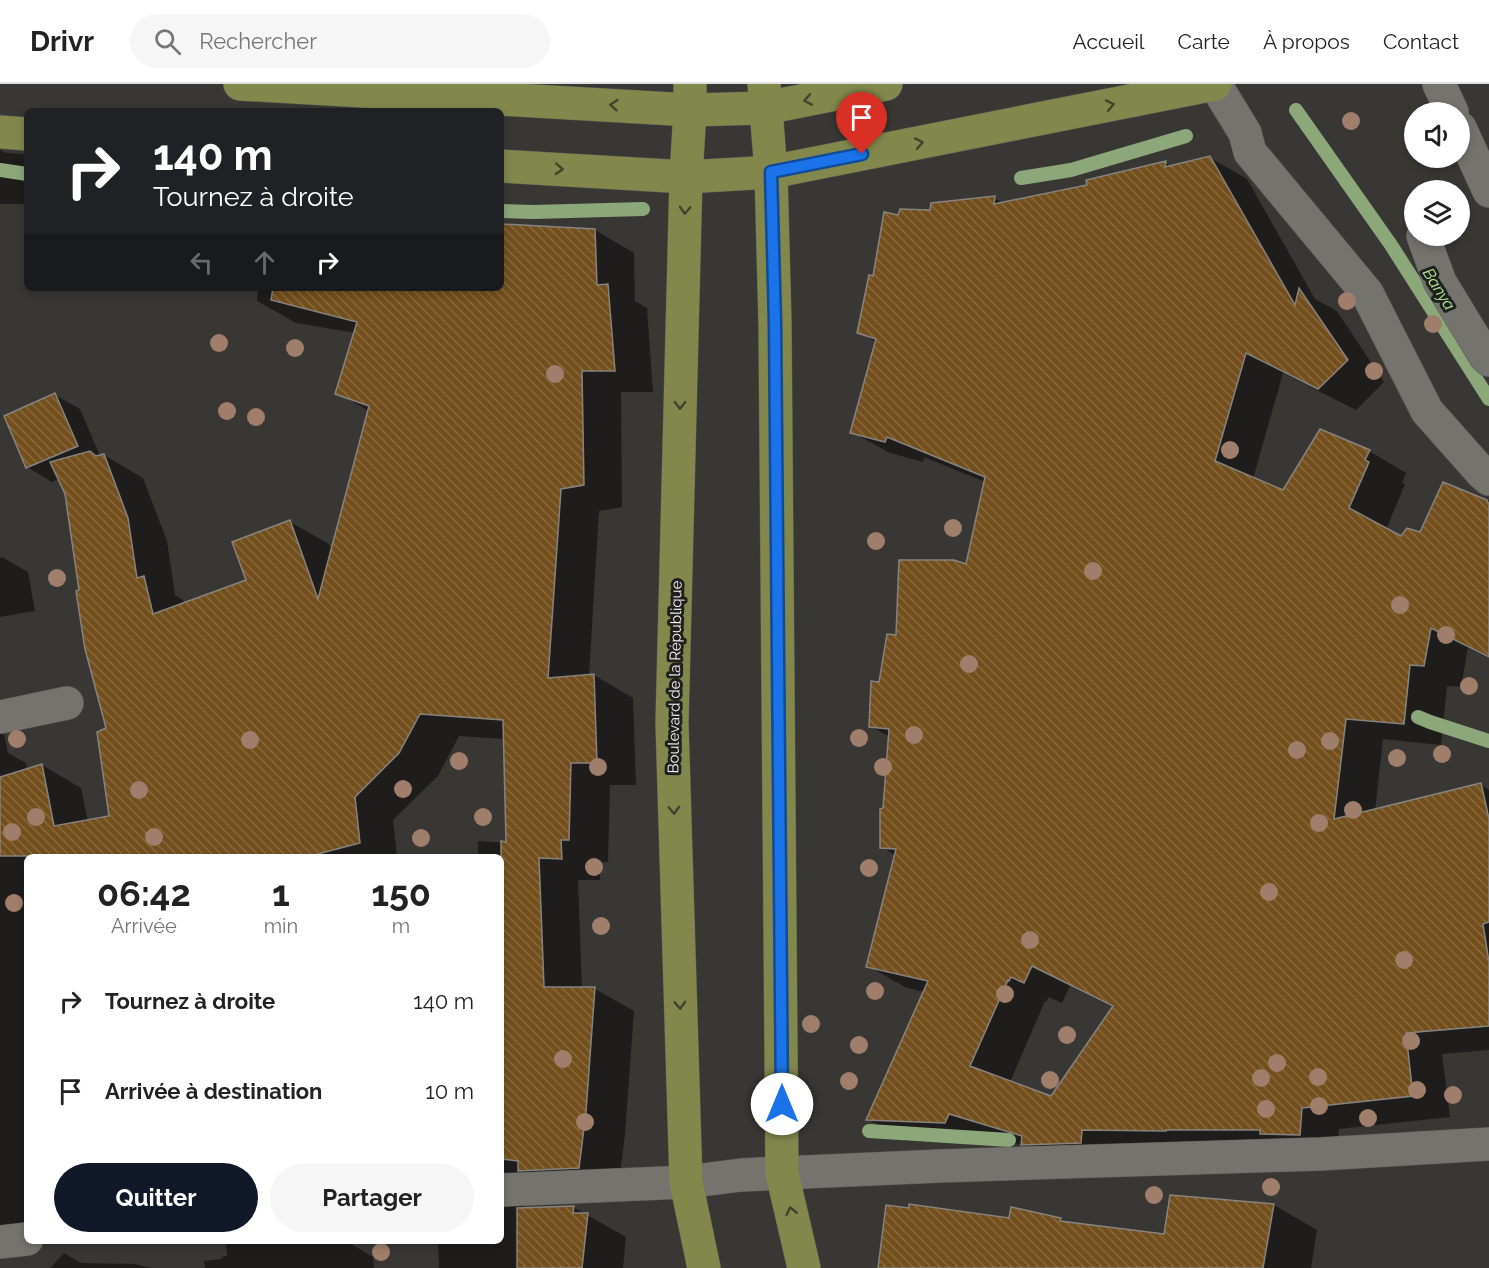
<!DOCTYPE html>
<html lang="fr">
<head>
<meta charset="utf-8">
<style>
	:root { --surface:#fff; --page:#f6f6f6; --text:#222; --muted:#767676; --line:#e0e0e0; --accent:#111827 }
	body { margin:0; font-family:Raleway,sans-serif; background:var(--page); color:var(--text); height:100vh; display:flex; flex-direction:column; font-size:22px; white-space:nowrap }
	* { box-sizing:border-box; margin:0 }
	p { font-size:20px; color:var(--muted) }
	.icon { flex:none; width:33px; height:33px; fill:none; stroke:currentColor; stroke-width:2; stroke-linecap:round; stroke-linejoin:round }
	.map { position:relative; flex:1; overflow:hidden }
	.details { position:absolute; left:24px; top:770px; width:480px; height:390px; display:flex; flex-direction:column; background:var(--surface); border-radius:9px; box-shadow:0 3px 9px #0003 }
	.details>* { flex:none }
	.hud { position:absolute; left:24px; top:24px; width:480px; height:183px; border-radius:9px; box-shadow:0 3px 9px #0003; background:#202124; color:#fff; overflow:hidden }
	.buttons { position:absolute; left:1404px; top:18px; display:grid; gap:12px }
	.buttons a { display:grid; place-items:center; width:66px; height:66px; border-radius:50%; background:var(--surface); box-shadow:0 3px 9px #0003; font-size:30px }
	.pin { position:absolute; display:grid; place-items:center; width:51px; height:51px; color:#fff; margin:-62px -26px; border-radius:50% 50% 50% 0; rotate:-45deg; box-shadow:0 0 6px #0007 }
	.pin .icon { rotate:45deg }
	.me { position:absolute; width:66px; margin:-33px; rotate:0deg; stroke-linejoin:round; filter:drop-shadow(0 0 4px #0008) }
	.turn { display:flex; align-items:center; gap:21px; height:126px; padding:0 30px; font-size:27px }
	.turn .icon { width:78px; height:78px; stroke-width:2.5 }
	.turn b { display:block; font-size:42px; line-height:51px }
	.lanes { display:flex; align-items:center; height:57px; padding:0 30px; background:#0003; justify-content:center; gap:30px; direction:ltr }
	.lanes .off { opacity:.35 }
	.eta { display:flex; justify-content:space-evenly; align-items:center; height:102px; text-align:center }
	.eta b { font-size:36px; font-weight:700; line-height:42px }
	.primary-button { display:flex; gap:12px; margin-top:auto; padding:12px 30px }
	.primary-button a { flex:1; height:69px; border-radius:36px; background:var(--accent); color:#fff; font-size:24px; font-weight:700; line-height:69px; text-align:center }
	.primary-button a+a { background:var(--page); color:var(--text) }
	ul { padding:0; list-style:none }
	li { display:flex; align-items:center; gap:18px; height:90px; padding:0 30px }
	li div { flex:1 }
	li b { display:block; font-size:22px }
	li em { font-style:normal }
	header { display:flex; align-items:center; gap:36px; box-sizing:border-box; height:84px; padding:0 30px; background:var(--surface); border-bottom:2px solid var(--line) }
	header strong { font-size:28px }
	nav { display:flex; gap:33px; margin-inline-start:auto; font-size:21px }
	.search { width:420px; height:54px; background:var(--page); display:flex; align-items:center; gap:15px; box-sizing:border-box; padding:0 21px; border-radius:33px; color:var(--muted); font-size:22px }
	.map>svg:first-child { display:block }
</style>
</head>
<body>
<header>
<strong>Drivr</strong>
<div class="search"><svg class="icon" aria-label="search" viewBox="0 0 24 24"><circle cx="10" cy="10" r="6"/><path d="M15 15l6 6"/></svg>Rechercher</div>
<nav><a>Accueil</a><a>Carte</a><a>À propos</a><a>Contact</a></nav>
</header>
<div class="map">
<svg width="1489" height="1184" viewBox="0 0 1489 1184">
	<defs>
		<pattern id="building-back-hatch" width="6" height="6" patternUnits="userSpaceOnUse" patternTransform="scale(1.5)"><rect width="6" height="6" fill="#734f1d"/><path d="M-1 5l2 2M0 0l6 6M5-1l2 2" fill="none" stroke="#88693e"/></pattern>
	</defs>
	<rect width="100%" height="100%" fill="#393734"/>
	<g fill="#0007" fill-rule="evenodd">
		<path d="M0,66l6,3 21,1v50h-27z"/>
		<path d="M1209,73l38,22 68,120 22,12 47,71 -28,28 -73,-37 -30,106 31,13 85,-41 37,22 -4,10 3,1 -19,46 16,8 18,-4 66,-33 3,2v155l-21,-10 -7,39 -14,-1 -6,59 -58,-6 -8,72 106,-26 8,5v260l-47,4 8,63 -111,12 -2,26 -309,-8 -42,-12 -4,8 -77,-2 -37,-22 56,-127 -19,-5 -37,-21 28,-110 -14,-9 8,-110 -19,-10 10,-44 16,-46 70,-72 18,-83 -61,-25 -1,5 -33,-9 -38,-21 24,-90 -17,-10 15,-54 25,-62 95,-18 9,5 86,-16 76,-24 6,4zM1070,902l44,22 -62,89 -42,-15 35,-81h2l1,-4 14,6z"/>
		<path d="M501,141l94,5 39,23 1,48 12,7 6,84h-32l1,115 -23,4 -10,165 5,-1 39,23 3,87h-26l-2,77h-8v18h-22l4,109h13l39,22 -9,124 -7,55 -94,13 -2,6 51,-2 53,30 -3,31h-184l-1,-28h63v-384h-23v-15l30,2 -3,-104 -46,-3 -21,40 -45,44 4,36h-370v371l-27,3v-516l8,39 18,10 1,7 15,-5 39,23 7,34 23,-4 -3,-89 -27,-138 -15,-97 -7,-15 -7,3 -25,-15 28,-72 25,14 20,47 4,-1 39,23 24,63 8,54 8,5 1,4 64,-23 42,-59 39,22 3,8 37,-141 -32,-18 19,-60 -60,-10 -39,-22 1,-13h243z"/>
		<path d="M2,473l26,15 7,39 -35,6v-59z"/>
		<path d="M1171,1112l103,9 43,25 -6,38h-431l130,-48 50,-1 9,5 96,11z"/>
		<path d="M250,1156h95l28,17 1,11h-169l-1,-7 18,-2 -1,-2 6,-1 -1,-14z"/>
		<path d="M64,1169l17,10 54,1 16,4h-101z"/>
	</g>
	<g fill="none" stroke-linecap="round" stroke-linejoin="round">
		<g stroke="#8ca87b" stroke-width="14">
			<path d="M1296,26l95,135 98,154"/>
			<path d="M0,86l27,4"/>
			<path d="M1021,94l50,-8 115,-34"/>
			<path d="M501,127l32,1 110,-3"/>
			<path d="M1418,633l12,5 59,19"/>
			<path d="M869,1047l140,9"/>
		</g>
	</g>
	<g fill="url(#building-back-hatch)" stroke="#878480" stroke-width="1.5" fill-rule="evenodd">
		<path d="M1210,72l85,149 4,-17 49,72 -30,29 -72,-36 -31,108 68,29 37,-61 50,21 -5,10 4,2 -20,46 52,28 6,-8 13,4 23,-50 44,18v2l2,1v154l-58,-29 -7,38 -14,-1 -6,59 -58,-5 -12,100 147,-36 8,36v103l-6,2 6,38v64l-83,7 7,63 -111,12 -2,27 -40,-1v-4h-94v1l-84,-1 -1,13 -60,2 1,-9 -73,-22 -4,9 -79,-3 62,-139 -62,-14 30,-118 -16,-1v-39l3,-1 6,-79 -20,-2 2,-46 8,1 8,-48 9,1 3,-75h55l12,4 19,-87 -98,-40 -2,5 -35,-9 26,-94 -19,-6 12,-58 4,1 11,-64 14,3 2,-6 30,1 1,-7 64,-7 -1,8 93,-19 -1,-5 80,-19 -1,6zM1032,882l81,40 -62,90 -81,-30 38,-86 1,1 2,-4 13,6z"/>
		<path d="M501,140l94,5 2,56 11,-1 7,87h-33l2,114 -23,4 -13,189 46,-4 3,89h-26l-2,77h-8l1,19 -23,-1 5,129h51l-9,125 -7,56 -61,3v-10l-17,-2v-318l5,1 -3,-122 -83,-6 -21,39 -44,44 5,46 -50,13h-310v-79l42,-13 12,62 55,-10 -12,-84 9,-4 -21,-79 -9,-58 3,-1 -14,-96 -15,-32 40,-11 6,5 8,-2 24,64 9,60 7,-2 9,38 93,-34 -14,-38 58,-22 28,79 51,-193 -34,-12 22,-72 -86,-22 2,-12h228z"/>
		<path d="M55,309l23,53 -52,22 -22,-52z"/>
		<path d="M1170,1111l104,9 -11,64h-385l8,-63 23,3v-4l100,14 2,-11 50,11 -1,3 104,13z"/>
		<path d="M574,1122l-1,7h15l-6,55h-65v-60z"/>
	</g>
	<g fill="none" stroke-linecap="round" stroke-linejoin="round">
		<defs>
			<g id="minor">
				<path d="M1215,0l30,49 5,19 117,141 60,118 55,62 7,6"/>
				<path d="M1439,0l13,28"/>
				<path d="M1460,44l29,63"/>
				<path d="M1423,152l17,46 45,74 4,4"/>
				<path d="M0,633l67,-14"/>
				<path d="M501,1106l185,-8 55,-7 41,-2 158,-7 381,-12 168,-10"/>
				<path d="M0,1158l27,-3"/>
			</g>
			<g id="major">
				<path d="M240,0l450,26 75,-2 121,-24"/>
				<path d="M690,0v26l-4,67 -14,546 14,459 18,86"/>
				<path d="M764,0l7,88 4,151 7,850 22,95"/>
				<path d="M0,48l27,2"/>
				<path d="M501,82l185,11 85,-5 444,-88"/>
			</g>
		</defs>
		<use href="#minor" stroke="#575653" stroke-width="34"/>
		<use href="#major" stroke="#575653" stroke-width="34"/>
		<use href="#minor" stroke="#74736e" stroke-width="33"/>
		<use href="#major" stroke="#82874c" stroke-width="33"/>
	</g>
	<g fill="#9f7f6c">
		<circle cx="1351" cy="37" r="9"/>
		<circle cx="1347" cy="217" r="9"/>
		<circle cx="1433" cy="240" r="9"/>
		<circle cx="219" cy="259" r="9"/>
		<circle cx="295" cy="264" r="9"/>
		<circle cx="1374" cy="287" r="9"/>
		<circle cx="555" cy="290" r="9"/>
		<circle cx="227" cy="327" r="9"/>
		<circle cx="256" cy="333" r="9"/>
		<circle cx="1230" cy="366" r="9"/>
		<circle cx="953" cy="444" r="9"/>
		<circle cx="876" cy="457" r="9"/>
		<circle cx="1093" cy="487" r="9"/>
		<circle cx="57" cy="494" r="9"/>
		<circle cx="1400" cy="521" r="9"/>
		<circle cx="1446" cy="551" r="9"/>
		<circle cx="969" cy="580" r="9"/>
		<circle cx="1469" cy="602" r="9"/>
		<circle cx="914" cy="651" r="9"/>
		<circle cx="859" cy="654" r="9"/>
		<circle cx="17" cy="655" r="9"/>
		<circle cx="250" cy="656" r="9"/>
		<circle cx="1330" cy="657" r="9"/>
		<circle cx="1297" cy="666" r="9"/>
		<circle cx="1442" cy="670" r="9"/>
		<circle cx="1397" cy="674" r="9"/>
		<circle cx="459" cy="677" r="9"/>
		<circle cx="598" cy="683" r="9"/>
		<circle cx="883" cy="683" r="9"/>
		<circle cx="403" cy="705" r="9"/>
		<circle cx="139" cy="706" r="9"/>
		<circle cx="1353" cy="726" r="9"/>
		<circle cx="36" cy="733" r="9"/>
		<circle cx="483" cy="733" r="9"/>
		<circle cx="1319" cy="739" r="9"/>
		<circle cx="12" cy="748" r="9"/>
		<circle cx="154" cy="753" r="9"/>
		<circle cx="421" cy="754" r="9"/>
		<circle cx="594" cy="783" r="9"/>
		<circle cx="869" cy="784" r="9"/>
		<circle cx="1269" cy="808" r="9"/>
		<circle cx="14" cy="819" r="9"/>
		<circle cx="601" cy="842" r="9"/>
		<circle cx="1030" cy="856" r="9"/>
		<circle cx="1404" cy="876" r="9"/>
		<circle cx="875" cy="907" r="9"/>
		<circle cx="1005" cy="910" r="9"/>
		<circle cx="811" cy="940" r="9"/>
		<circle cx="1067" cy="951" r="9"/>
		<circle cx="1411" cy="957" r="9"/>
		<circle cx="859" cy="961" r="9"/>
		<circle cx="563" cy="975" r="9"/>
		<circle cx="1277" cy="979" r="9"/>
		<circle cx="1318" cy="993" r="9"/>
		<circle cx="1261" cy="994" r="9"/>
		<circle cx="1050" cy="996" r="9"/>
		<circle cx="849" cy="997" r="9"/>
		<circle cx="1417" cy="1006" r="9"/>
		<circle cx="1453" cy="1011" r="9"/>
		<circle cx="1319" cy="1022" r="9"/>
		<circle cx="1266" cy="1025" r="9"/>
		<circle cx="1368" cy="1034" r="9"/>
		<circle cx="585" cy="1038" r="9"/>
		<circle cx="1271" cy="1103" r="9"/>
		<circle cx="1154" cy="1111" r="9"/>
		<circle cx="381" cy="1168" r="9"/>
	</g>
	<defs><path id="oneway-chevron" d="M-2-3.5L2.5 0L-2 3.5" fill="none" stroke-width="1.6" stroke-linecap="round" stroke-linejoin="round" transform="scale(1.5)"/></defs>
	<g stroke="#42432d">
		<use href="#oneway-chevron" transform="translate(808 16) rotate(169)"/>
		<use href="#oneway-chevron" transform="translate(614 21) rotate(-176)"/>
		<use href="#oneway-chevron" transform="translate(1110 21) rotate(-11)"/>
		<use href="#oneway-chevron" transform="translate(919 59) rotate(-11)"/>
		<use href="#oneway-chevron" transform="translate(559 85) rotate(3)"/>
		<use href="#oneway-chevron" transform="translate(685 126) rotate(92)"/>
		<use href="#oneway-chevron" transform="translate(680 321) rotate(91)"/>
		<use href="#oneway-chevron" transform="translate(674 726) rotate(88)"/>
		<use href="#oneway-chevron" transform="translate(680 921) rotate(88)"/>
		<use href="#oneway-chevron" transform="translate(791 1127) rotate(-103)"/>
	</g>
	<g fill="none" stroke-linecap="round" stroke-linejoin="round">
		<defs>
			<path id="route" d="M782,1020l-7,-781 -4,-151 91,-18"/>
		</defs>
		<use href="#route" stroke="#114b97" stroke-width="15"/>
		<use href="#route" stroke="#1a73e8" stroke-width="10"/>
	</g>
	<g text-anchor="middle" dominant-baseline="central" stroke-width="6" stroke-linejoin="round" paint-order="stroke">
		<g font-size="15" fill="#f4f3f1" stroke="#1f1f1d">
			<text transform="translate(675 593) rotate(-89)">Boulevard de la République</text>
		</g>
		<g font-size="16" font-style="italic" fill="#b4ee95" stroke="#1f1f1d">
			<text transform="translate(1439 205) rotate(58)">Banya</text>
		</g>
	</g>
</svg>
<div class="buttons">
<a><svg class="icon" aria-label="sound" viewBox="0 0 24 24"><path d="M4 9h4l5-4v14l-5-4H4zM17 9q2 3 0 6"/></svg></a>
<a><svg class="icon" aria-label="layers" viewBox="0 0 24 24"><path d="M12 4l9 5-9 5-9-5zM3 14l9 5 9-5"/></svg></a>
</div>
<div class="pin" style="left:862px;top:70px;background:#d93025"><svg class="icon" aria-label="arrive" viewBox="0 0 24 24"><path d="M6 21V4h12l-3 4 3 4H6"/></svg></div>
<svg class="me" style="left:782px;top:1020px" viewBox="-20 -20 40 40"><circle r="19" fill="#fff"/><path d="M0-13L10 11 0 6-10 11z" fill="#1a73e8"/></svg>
<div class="hud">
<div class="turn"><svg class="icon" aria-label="right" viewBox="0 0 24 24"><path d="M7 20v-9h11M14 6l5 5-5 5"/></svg><div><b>140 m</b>Tournez à droite</div></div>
<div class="lanes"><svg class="icon off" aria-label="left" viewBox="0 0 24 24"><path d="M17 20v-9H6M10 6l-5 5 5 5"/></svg><svg class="icon off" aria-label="ahead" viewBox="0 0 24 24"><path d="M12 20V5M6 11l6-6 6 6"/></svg><svg class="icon" aria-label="right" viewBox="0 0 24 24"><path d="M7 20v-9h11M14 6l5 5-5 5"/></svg></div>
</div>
<section class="details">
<div class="eta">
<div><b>06:42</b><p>Arrivée</p></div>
<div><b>1</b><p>min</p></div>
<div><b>150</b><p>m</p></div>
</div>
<ul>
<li><svg class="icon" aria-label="right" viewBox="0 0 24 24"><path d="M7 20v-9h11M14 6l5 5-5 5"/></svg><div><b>Tournez à droite</b></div><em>140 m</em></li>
<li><svg class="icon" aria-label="arrive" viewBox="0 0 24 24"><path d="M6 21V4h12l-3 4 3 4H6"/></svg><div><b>Arrivée à destination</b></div><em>10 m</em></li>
</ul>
<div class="primary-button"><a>Quitter</a><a>Partager</a></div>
</section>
</div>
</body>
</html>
